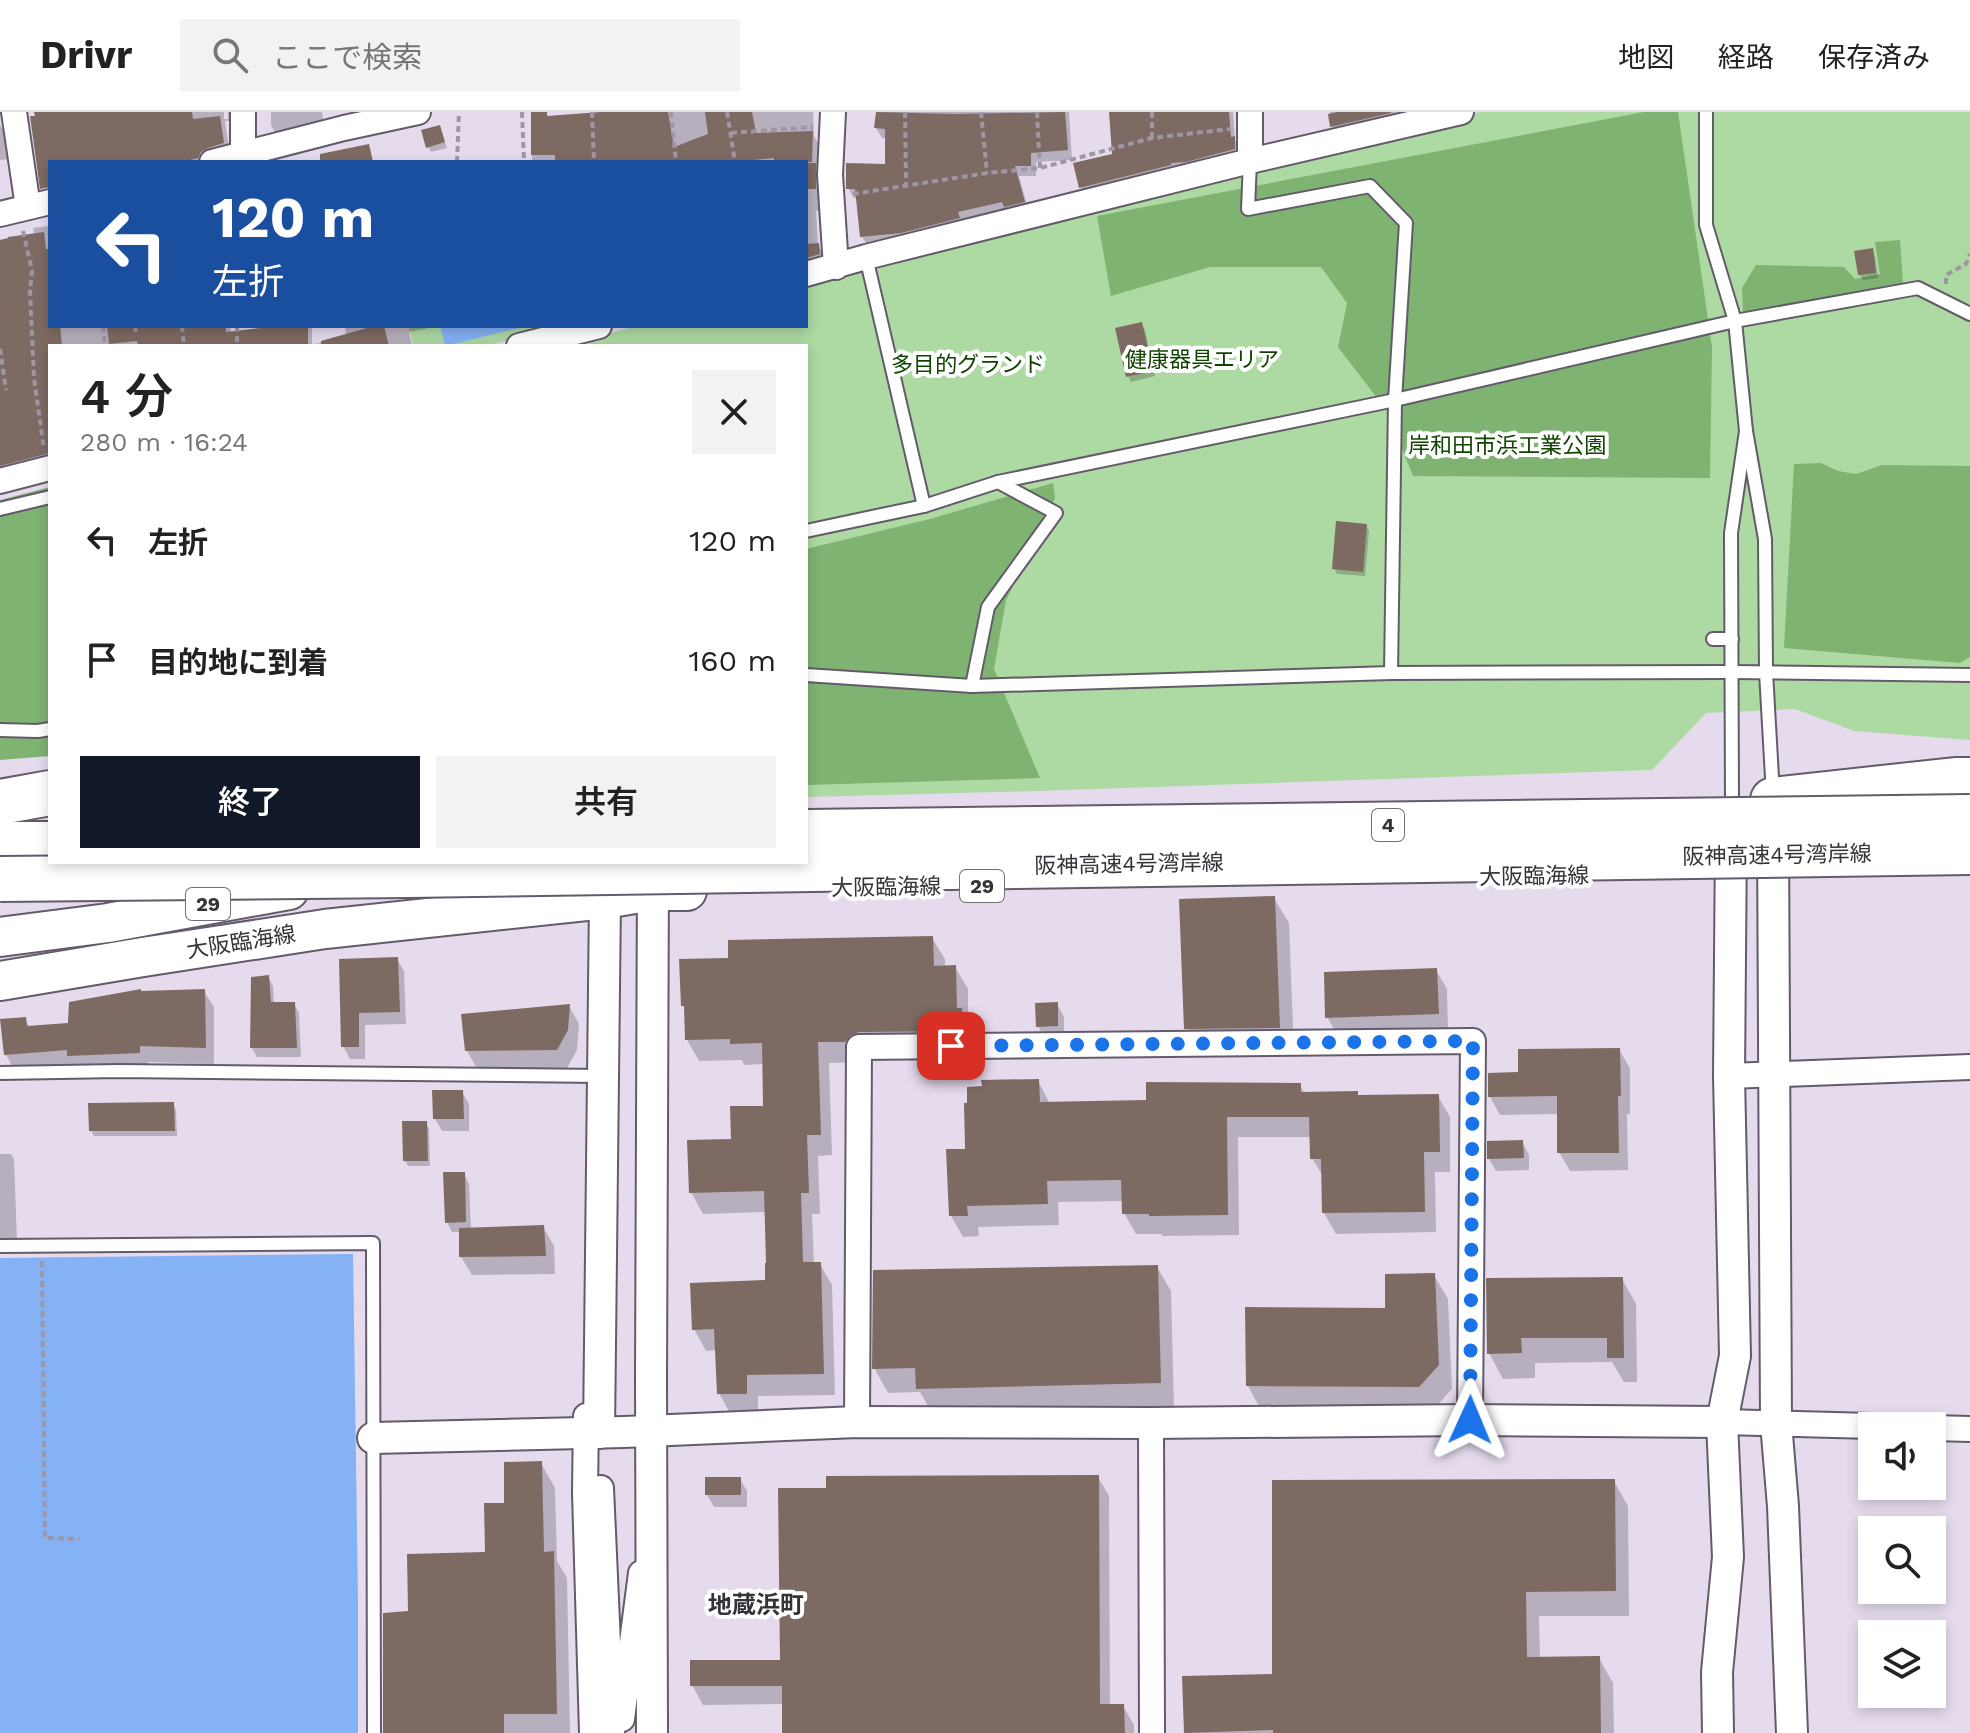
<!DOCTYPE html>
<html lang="ja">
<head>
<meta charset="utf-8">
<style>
	:root { --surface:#fff; --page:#f2f2f2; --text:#222; --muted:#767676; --line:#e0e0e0; --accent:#111827 }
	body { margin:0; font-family:"Work Sans","Noto Sans JP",sans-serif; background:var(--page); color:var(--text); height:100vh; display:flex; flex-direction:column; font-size:30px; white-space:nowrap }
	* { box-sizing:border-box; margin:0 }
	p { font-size:26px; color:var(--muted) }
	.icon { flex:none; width:44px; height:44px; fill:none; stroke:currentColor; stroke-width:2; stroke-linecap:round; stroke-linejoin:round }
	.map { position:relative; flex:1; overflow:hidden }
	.drawer { position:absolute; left:48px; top:232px; width:760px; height:520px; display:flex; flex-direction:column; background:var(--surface); border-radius:0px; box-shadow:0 4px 12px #0003 }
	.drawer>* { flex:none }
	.guide { position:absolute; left:48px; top:48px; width:760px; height:168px; border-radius:0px; box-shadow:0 4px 12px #0003; background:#1a4fa0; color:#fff; overflow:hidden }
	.tools { position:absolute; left:1858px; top:1300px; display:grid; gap:16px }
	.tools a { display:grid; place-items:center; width:88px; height:88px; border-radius:0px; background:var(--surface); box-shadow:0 4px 12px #0003; font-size:40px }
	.pin { position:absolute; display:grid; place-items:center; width:68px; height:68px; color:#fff; margin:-34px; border-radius:16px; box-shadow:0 4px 12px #0006 }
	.me { position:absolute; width:88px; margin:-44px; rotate:1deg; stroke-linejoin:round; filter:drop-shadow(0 0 6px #0008) }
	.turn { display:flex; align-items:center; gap:28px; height:168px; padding:0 32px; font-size:36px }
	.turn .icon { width:104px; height:104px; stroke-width:2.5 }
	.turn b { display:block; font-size:56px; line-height:68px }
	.round { display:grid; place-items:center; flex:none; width:84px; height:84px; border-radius:0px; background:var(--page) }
	.summary { display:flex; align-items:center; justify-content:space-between; height:136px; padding:0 32px }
	h1 { font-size:48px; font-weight:600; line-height:60px }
	.cta { display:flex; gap:16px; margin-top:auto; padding:16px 32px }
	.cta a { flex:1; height:92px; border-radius:0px; background:var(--accent); color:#fff; font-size:32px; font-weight:600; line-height:92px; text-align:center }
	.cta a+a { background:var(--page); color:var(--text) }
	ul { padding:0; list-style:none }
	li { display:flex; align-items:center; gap:24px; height:120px; padding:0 32px }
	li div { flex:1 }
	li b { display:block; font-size:30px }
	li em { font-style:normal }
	header { display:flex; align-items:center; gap:48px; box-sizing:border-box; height:112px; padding:0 40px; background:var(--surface); border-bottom:2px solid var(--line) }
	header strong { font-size:38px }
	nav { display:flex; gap:44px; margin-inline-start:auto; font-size:28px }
	.search { width:560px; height:72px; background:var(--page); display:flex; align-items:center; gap:20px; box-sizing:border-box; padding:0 28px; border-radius:0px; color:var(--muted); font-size:30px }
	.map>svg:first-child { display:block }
</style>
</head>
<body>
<header>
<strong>Drivr</strong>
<div class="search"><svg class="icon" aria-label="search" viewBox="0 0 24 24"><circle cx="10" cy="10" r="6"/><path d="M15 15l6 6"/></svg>ここで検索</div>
<nav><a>地図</a><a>経路</a><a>保存済み</a></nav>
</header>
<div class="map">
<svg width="1970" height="1621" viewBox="0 0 1970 1621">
	<rect width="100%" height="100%" fill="#e5dbed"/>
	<g fill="#add9a2">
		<path d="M1480,0h490v628l-116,-9 -59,-22 -89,4 -54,57 -615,21 -231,6v-451h-244l75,-20h169v-45l467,-123z"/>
		<path d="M409,214h134v5l-57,15h-73z"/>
	</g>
	<g fill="#7fb372">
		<path d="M1644,0h34l34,235 -2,131 -297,-2 -26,-65 -49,-64 9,-44 -26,-36h-111l-99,29 -14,-80z"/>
		<path d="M1900,128l3,43 -160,29 -1,-24 14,-23 88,2 11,12 25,-5 -5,-32z"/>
		<path d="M1821,351l17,8 18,3 26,-9 88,1v191l-10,6 -176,-15 10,-184z"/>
		<path d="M1053,371l2,15 -49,102 -12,69 46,109 -234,7v-236l124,-30z"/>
		<path d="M50,375v269l-50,4v-260z"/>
	</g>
	<g fill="#84b2f4">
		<path d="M440,214h82l1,1 -78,19z"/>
		<path d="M353,1142l5,346v133h-358v-475z"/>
	</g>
	<g fill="#0003">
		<path d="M36,0h188v7h4v-7h4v9h-7l5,34 -19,7h-161v27h-2l-7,-12z"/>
		<path d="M271,0h51l2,14 -20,5 -29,2 -4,-8z"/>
		<path d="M533,0h13l3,6 54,-6h210l1,24 4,7 -1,27 3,5 1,36h-5l2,34 6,10 1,9 -19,7v-109h-274z"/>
		<path d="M877,0h192l3,48 -36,2v14h-17l10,36 -161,34 -6,-9 -4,-39h-4l-6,-10 39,-22v-28h-5l-6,-10z"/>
		<path d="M1111,0h122l2,28 5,8v11l-154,38 -5,-9 33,-33z"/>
		<path d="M1330,0h109l-102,23 -5,-9z"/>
		<path d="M0,13l6,10 4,24 -10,1z"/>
		<path d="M439,15l8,21 -16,4 -3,-5z"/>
		<path d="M50,114v100h180l1,7 47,-7h34v19l34,-9 -1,-10h84v2l-20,4 3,14h-362v116l-50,14v-236l34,-5 -1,-7z"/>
		<path d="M1872,139l3,5 3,22 -15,2 -3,-5z"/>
		<path d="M1141,212l4,6 10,46 -24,6 -3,-6z"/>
		<path d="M1366,414l3,5 -4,45 -28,-2 -3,-6z"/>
		<path d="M1274,786l15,25 5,130 -94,1 -14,-26z"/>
		<path d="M932,826l13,21v9l10,-1 13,22v33l5,9 1,21 -102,1 -15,9 -28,1 3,92 -14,1 2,58h-8l2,50h6l12,21 3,110 -77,1v18l-27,1 -12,-22 -2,-43 -11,1 -12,-22 73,-47v-70l-64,2 -12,-22 74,-84 -1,-44 -20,1 -2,-5 -43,1 -12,-21 -1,-29 -3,-6 47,-45z"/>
		<path d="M397,847l7,12 2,53 -41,1v34h-15l-7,-13 -2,-85z"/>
		<path d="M1436,858l11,19 1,43 -110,4 -11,-19z"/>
		<path d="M268,865l5,9 1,18h20l5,9 2,44h-44l-5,-9z"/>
		<path d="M204,879l10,16v57l-66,-2v7l-133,2 -9,-16 19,-36 5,9 40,-3z"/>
		<path d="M1057,892l7,13v21h-19l-7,-12z"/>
		<path d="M569,894l10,18 -2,26 -10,18 -89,2 -11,-19z"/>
		<path d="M1619,938l11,18v46h-3l1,56 -58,1 -11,-19v-38l-59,1 -10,-18 30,-23z"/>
		<path d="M1038,969l12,23 98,-2 152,-17 5,9 52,-1 2,4 79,-1 12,21v55h-15l1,60 -100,2 -12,-21v-35l-12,-20v-21h-74l1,98 -76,1 -2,-2h-25l-12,-21v-12l-66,1 1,23 -81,2 1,9 -16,1 -12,-21 16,-65z"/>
		<path d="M462,980l7,12v27h-27l-7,-12z"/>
		<path d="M173,992l3,6 1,26h-83l-3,-5z"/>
		<path d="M426,1011l3,5 1,38h-22l-3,-5z"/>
		<path d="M1522,1030l7,13v15l-33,1 -7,-12z"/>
		<path d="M0,1042h11l3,5 3,83h-17z"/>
		<path d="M464,1062l5,10 2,45 72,-2 11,19 1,28 -83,1 -11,-18v-25h-9l-5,-10z"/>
		<path d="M1157,1155l14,24 3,116 -242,6 -12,-21 -32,1 -14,-25z"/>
		<path d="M1434,1163l14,24 4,90 -19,21h-172l-13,-24 139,-76z"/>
		<path d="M1622,1167l14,25 1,78h-13l-12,-20 -77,1v15l-32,1 -14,-26z"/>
		<path d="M541,1351l14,25 2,73 10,17 3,155h-186l26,-120 77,-59 20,-49z"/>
		<path d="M1098,1365l11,19 1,210h13l11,19v8h-350v-29l-81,1 -11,-20 90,-23 46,-172z"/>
		<path d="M740,1367l7,12v16h-33l-7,-12z"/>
		<path d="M1614,1369l14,25 1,110h-90l1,42h59l14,25 1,50h-427l87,-57z"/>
	</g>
	<g fill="#7d6a63">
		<path d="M34,0h158l1,7 27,-3 4,27 -16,5 -7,4 -3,6 -15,4h-133v25l-10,2 -10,-73h5z"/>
		<path d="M531,0h16v4l54,-4h67l6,35 34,-13 -3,-22h47l4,21 57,-2 -1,31h-38v-4l-42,4h-177v-7h-24z"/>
		<path d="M876,0l79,2 110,-2 3,38 -37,3v13h-16l10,36 -21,5 -2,-5 -44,10 2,6 -59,15 -41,4 -5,-48h-9v-26l39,1v-35l-11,-1z"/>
		<path d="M1109,0h120l2,25 4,-1v13l-49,13 -15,1v2l-92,23 -6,-25 39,-9z"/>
		<path d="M1338,0h53v1l-61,14 -2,-13z"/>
		<path d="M440,13l5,17 -19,6 -5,-18z"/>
		<path d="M369,32l4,18h-53v-8z"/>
		<rect x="806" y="51" width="10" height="26"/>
		<path d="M44,120l2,17h4v77h10l2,20h-12v107l-50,13v-226l8,-2v-1z"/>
		<path d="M819,131l1,11 -14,4v-14z"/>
		<path d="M1873,136l3,25 -18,2 -4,-24z"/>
		<path d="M1142,210l11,49 -27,6 -11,-49z"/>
		<path d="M107,214h119v6l51,-6h31v20h-119v-2l-51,2 -1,-5 -28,3z"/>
		<path d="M374,214h10l5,20h-68v-5z"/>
		<path d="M1336,409l31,3 -4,48 -31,-3z"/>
		<path d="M1275,784l5,132 -96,1 -5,-130z"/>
		<path d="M933,824l1,30 22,-1 1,43h5l1,23 -104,1 -8,3 -6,7h-27l3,93h-14l2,58h-8l2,69h18l3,112 -77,1v19h-30l-3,-65 -22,1 -2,-47 75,-3v-17h1l-2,-72 -75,2 -2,-53 44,-1 -1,-33h33l-1,-63 -32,1v-5l-45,1 -1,-34h-3l-2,-47 49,-1v-18z"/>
		<path d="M398,845l2,55 -41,1v34h-18l-2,-88z"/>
		<path d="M1437,856l2,46 -114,4 -1,-46z"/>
		<path d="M269,863l2,27h24l2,46h-47l1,-71z"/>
		<path d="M141,877v2l64,-2 1,59 -66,-2v7l-73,3v-6l-63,5 -4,-36 26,-2 1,9 41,-3 1,-21z"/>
		<path d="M1058,890v24l-22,1 -1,-24z"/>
		<path d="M570,892l-2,26 -11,20 -92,1 -4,-37z"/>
		<path d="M1620,936l1,48h-3l1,57h-62v-57l-69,1v-24l30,-1v-23z"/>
		<path d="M1039,967l1,23 106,-2v-18l155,1v9l57,-1v4l81,-1 1,58h-16l1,60 -103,1 -1,-54h-11l-1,-42h-82l1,98 -79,1v-2h-27l-1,-34 -74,1 1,23 -81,2 1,10h-19l-3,-67h19l-1,-46h3v-16l15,-1 -1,-6z"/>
		<path d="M432,978h31l1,29h-31z"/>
		<path d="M174,990l1,29h-86l-1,-28z"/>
		<path d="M402,1009h25l1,40h-25z"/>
		<path d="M1523,1028l1,18 -37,1v-18z"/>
		<path d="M443,1060h22l1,50 -21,1z"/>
		<path d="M544,1113l2,31 -87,1v-29z"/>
		<path d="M1158,1153l3,118 -245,6 -1,-21 -43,1 1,-99z"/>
		<path d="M1435,1161l4,92 -20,22 -173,-1 -1,-79 140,1v-34z"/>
		<path d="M1623,1165l1,81h-17v-20h-86l1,15 -35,1 -1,-76z"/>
		<path d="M542,1349l2,91 10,-1 3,163h-53v19h-121v-120l25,-2 -1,-57 78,-2 -1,-49h20v-41z"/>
		<path d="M1099,1363l1,229h24l1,29h-343v-47h-92v-26h90l-2,-172h48v-12z"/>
		<rect x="705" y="1365" width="36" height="18"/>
		<path d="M1615,1367l1,112 -90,1 1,65 73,-1 1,77h-328v-3l-89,3 -2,-57 90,-2v-194z"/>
	</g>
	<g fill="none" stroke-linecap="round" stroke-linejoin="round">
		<defs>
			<g id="service">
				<path d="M1706,0v113l29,96 11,110"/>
				<path d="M1250,49l-2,48 122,-23 36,37 -11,177 -4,273"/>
				<path d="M866,145l58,249"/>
				<path d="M0,397l50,-12"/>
				<path d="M806,419l118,-25 74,-24 397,-82 340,-79 183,-33 52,26"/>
				<path d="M1713,527h19"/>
				<path d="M806,563l166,11 419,-13 340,-1 239,3"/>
				<path d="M972,574l16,-79 68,-94 -58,-31"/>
				<path d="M0,618l38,1 12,-2"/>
				<path d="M1732,689l-1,-268 15,-102 19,108 1,133 7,123"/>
				<path d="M0,961l119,-2 483,5"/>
				<path d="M0,1134l373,-3 1,490"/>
			</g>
			<g id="minor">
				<path d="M14,0l14,95"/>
				<path d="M833,0l-3,63 6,92"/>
				<path d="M243,42v-42"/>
				<path d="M1250,49v-49"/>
				<path d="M212,50l132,-34 74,-16"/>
				<path d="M0,102l50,-12"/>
				<path d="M806,162l60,-17 384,-96 211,-49"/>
				<path d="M519,234l80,-20"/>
				<path d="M0,369l50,-13"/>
				<path d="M1729,964l241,-9"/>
				<path d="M586,1304l-1,76 7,241"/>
				<path d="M857,1310l2,-375 614,-6 -3,379"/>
				<path d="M1722,1310l150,4"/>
				<path d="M1151,1311l1,310"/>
				<path d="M1932,1316l38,1"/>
				<path d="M601,1376l11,245"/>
				<path d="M622,1607l19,-146"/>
			</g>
			<g id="tertiary">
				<path d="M1773,726l3,585 7,83 9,227"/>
				<path d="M599,1321l6,-534 4,-20"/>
				<path d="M373,1326l251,-6 233,-10 294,1 319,-3 252,2"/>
				<path d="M652,1621l-1,-354 2,-507"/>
				<path d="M1718,1621l-1,-61 11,-115 -6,-135 13,-66 -6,-280 2,-239"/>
			</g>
			<g id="primary">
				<path d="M0,825l108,-14 181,-33"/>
				<path d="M0,869l143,-24 182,-28 280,-30 47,-8h35"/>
			</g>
			<g id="motorway">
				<path d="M1773,688l182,-20h15"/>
				<path d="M0,690l50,-9"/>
				<path d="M0,732h50"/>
			</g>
		</defs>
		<use href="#service" stroke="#635b6a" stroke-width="16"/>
		<use href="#minor" stroke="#635b6a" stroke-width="28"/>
		<use href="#tertiary" stroke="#635b6a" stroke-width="34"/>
		<use href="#primary" stroke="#635b6a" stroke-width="42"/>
		<use href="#motorway" stroke="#635b6a" stroke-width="48"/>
		<g stroke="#9e96a4" stroke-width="4" stroke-dasharray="6 4" stroke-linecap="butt">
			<path d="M522,0l2,50"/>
			<path d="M592,0l2,50"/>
			<path d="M671,0l5,50"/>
			<path d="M727,0l8,50"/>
			<path d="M905,0l1,73"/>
			<path d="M981,0l6,61"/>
			<path d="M1037,0l3,56"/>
			<path d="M731,21l82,-6"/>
			<path d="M1152,26v-26"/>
			<path d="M457,50l2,-50"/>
			<path d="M853,82l134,-21 53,-5 112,-30 78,-9"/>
			<path d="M23,119l9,40 -2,19 4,88 10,71"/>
			<path d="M1946,172v-9l20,-11 4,-10"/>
			<path d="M103,214l2,20"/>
			<path d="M135,214l1,8"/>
			<path d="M182,214l2,20"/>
			<path d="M237,214v20"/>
			<path d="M0,237l6,41"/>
			<path d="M42,1149l3,277 34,1"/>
		</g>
		<use href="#service" stroke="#fff" stroke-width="12"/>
		<use href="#minor" stroke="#fff" stroke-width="24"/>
		<use href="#tertiary" stroke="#fff" stroke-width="30"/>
		<use href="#primary" stroke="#fff" stroke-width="38"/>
		<use href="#motorway" stroke="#fff" stroke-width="44"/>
		<defs>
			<g id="motorway-bridge">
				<path d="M806,720l1164,-15"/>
				<path d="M0,767l408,-4 1562,-23"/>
			</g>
		</defs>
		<use href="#motorway-bridge" stroke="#635b6a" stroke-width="48" stroke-linecap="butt"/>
		<use href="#motorway-bridge" stroke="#fff" stroke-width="44"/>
	</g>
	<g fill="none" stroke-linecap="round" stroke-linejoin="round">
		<path stroke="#1a73e8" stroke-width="14" stroke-dasharray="0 25.2" d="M951,934l522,-5 -3,379"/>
	</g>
	<g text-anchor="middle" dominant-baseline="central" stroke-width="8" stroke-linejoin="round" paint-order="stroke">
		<g fill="#fff" stroke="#727074" stroke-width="2">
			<rect x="1372" y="697" width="32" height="32" rx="6"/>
			<rect x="960" y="758" width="44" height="32" rx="6"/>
			<rect x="186" y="776" width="44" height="32" rx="6"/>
		</g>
		<g font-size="20" font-weight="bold" fill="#363239">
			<text x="1388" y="713">4</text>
			<text x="982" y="774">29</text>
			<text x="208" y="792">29</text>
		</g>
		<g font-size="22" fill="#104400" stroke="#fff">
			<text x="1202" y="247">健康器具エリア</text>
			<text x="968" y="252">多目的グランド</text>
			<text x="1507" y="333">岸和田市浜工業公園</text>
		</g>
		<g font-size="22" fill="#363239" stroke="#fff">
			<text transform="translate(1777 743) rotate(-1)">阪神高速4号湾岸線</text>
			<text transform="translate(1129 752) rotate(-1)">阪神高速4号湾岸線</text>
			<text transform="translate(1534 764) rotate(-1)">大阪臨海線</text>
			<text transform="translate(886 775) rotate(-1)">大阪臨海線</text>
			<text transform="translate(241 830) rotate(-9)">大阪臨海線</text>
		</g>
		<g font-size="24" font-weight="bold" fill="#363239" stroke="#fff">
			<text x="756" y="1493">地蔵浜町</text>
		</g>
	</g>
</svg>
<div class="tools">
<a><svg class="icon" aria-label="sound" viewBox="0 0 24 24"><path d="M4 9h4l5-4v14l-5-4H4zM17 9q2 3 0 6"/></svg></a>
<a><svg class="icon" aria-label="search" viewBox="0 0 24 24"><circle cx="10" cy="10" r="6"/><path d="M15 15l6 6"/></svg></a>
<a><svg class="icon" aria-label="layers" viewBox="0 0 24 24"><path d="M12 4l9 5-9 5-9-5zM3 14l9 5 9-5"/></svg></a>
</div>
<div class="pin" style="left:951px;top:934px;background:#d93025"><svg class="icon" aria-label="arrive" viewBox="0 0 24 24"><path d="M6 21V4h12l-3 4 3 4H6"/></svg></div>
<svg class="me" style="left:1470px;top:1308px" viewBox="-20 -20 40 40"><path d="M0-17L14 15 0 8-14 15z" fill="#1a73e8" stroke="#fff" stroke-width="4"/></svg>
<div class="guide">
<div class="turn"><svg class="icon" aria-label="left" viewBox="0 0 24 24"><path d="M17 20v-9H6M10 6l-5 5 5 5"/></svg><div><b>120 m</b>左折</div></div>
</div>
<section class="drawer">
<div class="summary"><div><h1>4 分</h1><p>280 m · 16:24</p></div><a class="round"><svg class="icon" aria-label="close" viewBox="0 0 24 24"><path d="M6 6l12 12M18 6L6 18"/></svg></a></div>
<ul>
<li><svg class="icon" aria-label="left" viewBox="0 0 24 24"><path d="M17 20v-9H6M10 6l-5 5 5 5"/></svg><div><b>左折</b></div><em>120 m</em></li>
<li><svg class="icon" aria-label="arrive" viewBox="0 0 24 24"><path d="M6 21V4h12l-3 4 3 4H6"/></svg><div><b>目的地に到着</b></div><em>160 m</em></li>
</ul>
<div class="cta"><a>終了</a><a>共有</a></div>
</section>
</div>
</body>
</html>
